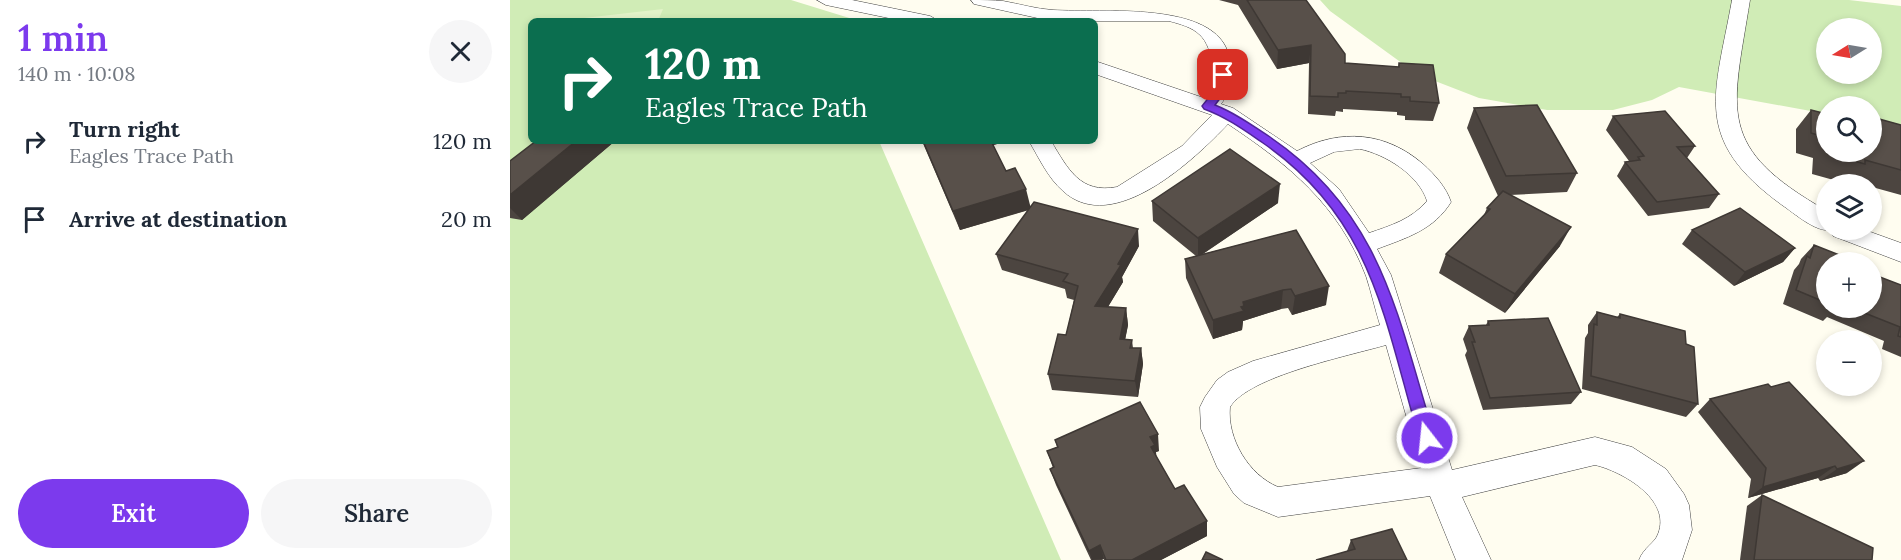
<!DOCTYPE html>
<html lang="en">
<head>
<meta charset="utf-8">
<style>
	:root { --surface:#fff; --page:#f6f6f7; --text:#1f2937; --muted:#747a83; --accent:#7c3aed }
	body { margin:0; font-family:Lora,serif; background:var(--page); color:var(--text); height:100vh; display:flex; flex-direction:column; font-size:22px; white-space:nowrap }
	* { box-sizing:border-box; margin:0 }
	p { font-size:20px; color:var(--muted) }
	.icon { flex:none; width:33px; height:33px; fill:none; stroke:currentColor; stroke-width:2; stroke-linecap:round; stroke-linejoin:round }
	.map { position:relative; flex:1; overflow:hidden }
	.sheet { display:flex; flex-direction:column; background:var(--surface); width:510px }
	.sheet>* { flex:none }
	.hud { position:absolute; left:18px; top:18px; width:570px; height:126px; border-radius:9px; box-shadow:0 3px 9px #0003; background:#0b6e4f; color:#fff; overflow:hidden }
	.needle { width:39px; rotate:259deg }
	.fabs { position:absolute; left:1306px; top:18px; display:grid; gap:12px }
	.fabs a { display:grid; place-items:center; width:66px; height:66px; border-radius:50%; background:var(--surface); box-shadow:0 3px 9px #0003; font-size:30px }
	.pin { position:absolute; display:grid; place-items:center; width:51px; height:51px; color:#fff; margin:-26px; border-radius:12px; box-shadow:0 3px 9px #0006 }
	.me { position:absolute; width:66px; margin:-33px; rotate:344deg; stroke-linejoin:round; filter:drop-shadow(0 0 4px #0008) }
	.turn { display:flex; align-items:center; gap:21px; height:126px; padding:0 18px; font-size:27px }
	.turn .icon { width:78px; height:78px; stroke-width:2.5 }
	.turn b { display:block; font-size:42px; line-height:51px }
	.round { display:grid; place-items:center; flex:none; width:63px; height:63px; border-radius:32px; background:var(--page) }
	.summary { display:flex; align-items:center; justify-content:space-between; height:102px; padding:0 18px }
	h1 { font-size:36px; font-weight:600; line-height:45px; color:var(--accent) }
	.action { display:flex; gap:12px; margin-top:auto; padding:12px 18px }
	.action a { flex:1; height:69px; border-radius:36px; background:var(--accent); color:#fff; font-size:24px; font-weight:600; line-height:69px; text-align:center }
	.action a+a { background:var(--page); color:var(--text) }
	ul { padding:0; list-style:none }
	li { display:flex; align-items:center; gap:18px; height:78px; padding:0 18px }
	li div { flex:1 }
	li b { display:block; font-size:22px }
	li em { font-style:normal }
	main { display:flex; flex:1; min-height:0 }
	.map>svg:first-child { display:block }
</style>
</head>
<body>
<main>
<section class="sheet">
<div class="summary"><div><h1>1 min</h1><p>140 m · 10:08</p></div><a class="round"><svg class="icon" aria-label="close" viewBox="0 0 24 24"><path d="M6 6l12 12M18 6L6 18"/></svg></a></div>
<ul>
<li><svg class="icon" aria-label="right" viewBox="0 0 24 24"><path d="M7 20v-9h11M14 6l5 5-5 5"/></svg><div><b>Turn right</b><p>Eagles Trace Path</p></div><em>120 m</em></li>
<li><svg class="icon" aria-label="arrive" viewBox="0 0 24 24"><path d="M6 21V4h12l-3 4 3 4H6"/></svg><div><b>Arrive at destination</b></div><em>20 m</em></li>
</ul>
<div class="action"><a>Exit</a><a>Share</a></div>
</section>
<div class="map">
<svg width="1391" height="560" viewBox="0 0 1391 560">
	<rect width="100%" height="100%" fill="#fffdf0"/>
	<g fill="#d0ecb6" fill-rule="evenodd">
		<path d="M0,0h281l68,21h-328v120h348l182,419h-551z"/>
		<path d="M810,0h529l52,6v121l-29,-5v-16h-45v8l-148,-27 -27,13 -39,10h-66l-68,-12 -62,-24 -87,-63zM1317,28h45v46h-45z"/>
	</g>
	<path fill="#e3f3c9" d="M153,9l-5,12h-76l2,-3z"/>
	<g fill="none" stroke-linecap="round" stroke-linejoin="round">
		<defs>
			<g id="minor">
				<path d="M307,0h35l78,16 9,5h-36l-77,-16z"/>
				<path d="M461,0c11,0 22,0 32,1 17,3 33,8 50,9 49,3 163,-10 176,46 3,19 4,32 -8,48l12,4 64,43c44,-23 89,-19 126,13 12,11 23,23 28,38 -17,28 -45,36 -74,47l14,26 61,195 143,-33 37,10 34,22 18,25 5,11 3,25 -10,30h-43c5,-13 16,-17 19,-26 14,-35 -37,-63 -63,-69l-133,32 29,63h-35l-26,-64 -152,21 -34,-14 -10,-9 -17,-27 -16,-38 -1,-22 5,-10 12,-17 11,-8 25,-11 127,-36c-5,-16 -9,-34 -14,-49 -27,-71 -78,-112 -138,-152 -33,35 -115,113 -165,67 -15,-13 -24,-33 -34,-50h22c17,28 29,53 66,46l65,-41 30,-31 -117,-41v-13l109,37c13,-15 10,-50 -4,-63 -8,-8 -20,-11 -31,-14h-118l-77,-17zM850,149c25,5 59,26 67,52 -15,18 -37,25 -58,32l-30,-44 -29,-26 24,-11zM876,345l35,123 -143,19c-29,-12 -51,-48 -48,-80 19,-31 118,-51 156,-62z"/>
				<path d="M1222,0h18c-18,113 -35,147 77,211v19h38l36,13v19l-68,-26 -3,-6c-15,2 -36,-17 -48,-25 -91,-66 -67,-110 -50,-205z"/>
			</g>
		</defs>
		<use href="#minor" stroke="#414141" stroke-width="1"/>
		<use href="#minor" fill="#fff" fill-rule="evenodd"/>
	</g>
	<g fill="#4c4540">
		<path d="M709,0h87l39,63 53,4 1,-4 40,40 -6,18 -28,-1v-4l-8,-1v-3l-54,-3v3l-7,-1 -1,5 -27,-2 1,-51 -32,6 -39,-64z"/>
		<path d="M964,108l103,65 -10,19 -57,3 50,51 -55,67 -66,-40 7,-19 38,-39 3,-7 12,-12h-1l-31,-68z"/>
		<path d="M1301,110l16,4v38h45l29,-27v70l-29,-8v-3h-8l-13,-3 -3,3 -36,-10 1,-16 -17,-5v-24z"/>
		<path d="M1103,116l82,30 -8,12 32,36 -10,14 -61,8 -31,-40 8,-14 4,-1 -23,-31z"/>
		<path d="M26,141h79l-93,79 -12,-2v-57z"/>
		<path d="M412,141h74l1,3 -4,1 13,26 25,36 108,39 -17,31 1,5 -15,25 18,1 2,17 -3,15h7l1,8h8l2,16 -5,33 -86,-7 -4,-16 18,-39 8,-35 -7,-2 -2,-9 -63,-19 -6,-16 33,-44 -69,20z"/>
		<path d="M642,201l126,2 -75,51 93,-24 30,75 -34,10 -4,-7 -7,1 -38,12 -1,9 -29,9 -27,-61 -1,-19 11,-3 -43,-35z"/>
		<path d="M1182,230l103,18 -12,14 -49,24 -52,-42z"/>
		<path d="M1304,245l13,17v46h45l29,-23v72l-19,-8 2,-8 -57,-24 -4,4 -40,-17 11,-34 5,-6 2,-5z"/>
		<path d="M1087,312l20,5 3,-3 66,30 12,60 -12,13 -104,-28 3,-51 3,-5v-8z"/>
		<path d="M978,321l93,71 -10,12 -88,6 -18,-55 2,-4 -4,-12 6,-13 17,-1z"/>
		<path d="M1200,399l137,74 -27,8 -2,-3 -70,20 3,-19 -53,-67z"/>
		<path d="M545,440l104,11 -3,1v4l19,33 32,32v15l-46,24h-57v-1l-2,1h-11l-35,-75 -6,-16 3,-1 -6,-17 10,-4z"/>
		<path d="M1252,495l110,65h-132l7,-54z"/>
		<path d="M841,540l56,20 -60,-9z"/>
	</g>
	<g fill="#3e3834">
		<path d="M801,45l-2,18 -32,6 1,-19z"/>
		<path d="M66,141h39l-93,79 -12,-12v-13z"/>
		<path d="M478,141h8l1,3 -7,2z"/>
		<path d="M770,184l-2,19 -80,54v-19z"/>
		<path d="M516,189l5,20 -71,21 -7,-19z"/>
		<path d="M1061,227l-11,19 -55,67 10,-19z"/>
		<path d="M628,229l1,17 -17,31 1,5 -25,41 -3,-17z"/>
		<path d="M1285,248l-12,14 -49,24 11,-14z"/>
		<path d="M819,286l-3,19 -34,10 3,-19z"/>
		<path d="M773,290l-2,19 -38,12 -1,9 -29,9v-19l30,-18z"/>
		<path d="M616,308l2,17 -6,30 -2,-16z"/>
		<path d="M631,348l2,16 -5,33 -3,-16z"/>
		<path d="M648,434l1,17 -3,1 1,10 -4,1 -3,-26z"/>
		<path d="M1354,461l-17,12 -27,8 17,-12z"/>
		<path d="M1325,466l-17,12 -70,20 15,-11z"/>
		<path d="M697,521v15l-46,24h-29z"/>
		<path d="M590,545l4,14 -12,1 -3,-9z"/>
	</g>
	<g fill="#58504a" stroke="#3e3834" stroke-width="1.5">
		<path d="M737,0h59l39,54v9l54,4v-4l34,2 6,38 -29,-2v-4h-9v-3l-55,-3v2h-8v4l-28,-1 1,-51 -33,5z"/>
		<path d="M1027,105l40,68 -71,3 -32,-68z"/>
		<path d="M1301,110l16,4v24l-16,-5z"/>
		<path d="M1155,111l30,35 -18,1 42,47 -62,8 -32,-40 15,-2 -2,-3 6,-1 -31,-40z"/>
		<path d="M1362,117l29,8v45l-36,-10v4l-37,-10v-2h44z"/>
		<path d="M26,141h40l-66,54v-34z"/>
		<path d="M413,141h68l15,30 9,-3 11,21 -73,22z"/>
		<path d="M720,149l50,35 -82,54 -46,-37z"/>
		<path d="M993,191l68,36 -56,67 -69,-40 44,-45 -3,-1z"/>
		<path d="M524,202l104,27 -20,35 3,1 -26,41 31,2 -6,31 12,1 -2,8h11l-6,33 -87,-7 10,-40 8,1 12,-49 -15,-5 5,-7 -72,-20z"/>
		<path d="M1230,208l55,40 -50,24 -53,-42z"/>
		<path d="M786,230l33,56 -34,10 -4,-7 -8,1 -40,12 1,4 -3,1 3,4 -31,9 -28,-61z"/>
		<path d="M1304,245l38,15 -1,2h-24v41l-31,-13 11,-34 3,2z"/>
		<path d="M1362,274l29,11v52l-3,-1 2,-9 -48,-19h20z"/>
		<path d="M1087,312l23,6v-4l65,17 1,13 8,3 4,57 -107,-28 3,-52 3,1z"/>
		<path d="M1038,318l33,74 -91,6 -18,-56h3l-6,-16 20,-1 -1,-4z"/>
		<path d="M1279,382l75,79 -27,8 -2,-3 -72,21 3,-19 -56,-69 58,-15 3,3z"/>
		<path d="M630,402l18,32 -8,3 5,8 -4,2 24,42 9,-4 23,36 -75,39h-26l-6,-15 -11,6 -39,-82 4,-2 -7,-16 11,-4 -3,-7z"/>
		<path d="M1252,495l111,53 -1,12h-118z"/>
		<path d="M882,529l15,31h-91l39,-11 -4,-9z"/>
		<path d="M696,552l17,8h-21z"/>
	</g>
	<path fill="#7c3aed" stroke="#51269a" stroke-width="1.5" d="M709,73l9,2 -3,17 -10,13c20,8 37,20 55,32 113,77 127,179 165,301l-2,5 -6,2 -6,-2 -2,-5c-35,-119 -46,-219 -156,-295 -19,-13 -37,-26 -59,-34l-2,-3 12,-15z"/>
</svg>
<div class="fabs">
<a><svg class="needle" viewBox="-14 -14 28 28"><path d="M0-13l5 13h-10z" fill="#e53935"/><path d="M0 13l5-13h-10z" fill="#747a83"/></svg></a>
<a><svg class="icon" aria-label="search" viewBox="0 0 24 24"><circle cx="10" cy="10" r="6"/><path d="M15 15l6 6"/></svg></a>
<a><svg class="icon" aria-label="layers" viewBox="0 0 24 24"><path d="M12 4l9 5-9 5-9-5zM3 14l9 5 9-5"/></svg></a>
<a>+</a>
<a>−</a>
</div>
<div class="pin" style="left:713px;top:75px;background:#d93025"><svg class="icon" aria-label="arrive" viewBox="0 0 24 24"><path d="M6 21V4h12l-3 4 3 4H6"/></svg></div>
<svg class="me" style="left:917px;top:438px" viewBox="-20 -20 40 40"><circle r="17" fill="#7c3aed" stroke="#fff" stroke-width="3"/><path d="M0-11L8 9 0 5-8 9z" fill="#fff"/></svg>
<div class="hud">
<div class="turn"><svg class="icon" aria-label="right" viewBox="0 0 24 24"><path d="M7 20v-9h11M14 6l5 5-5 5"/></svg><div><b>120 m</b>Eagles Trace Path</div></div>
</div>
</div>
</main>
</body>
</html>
